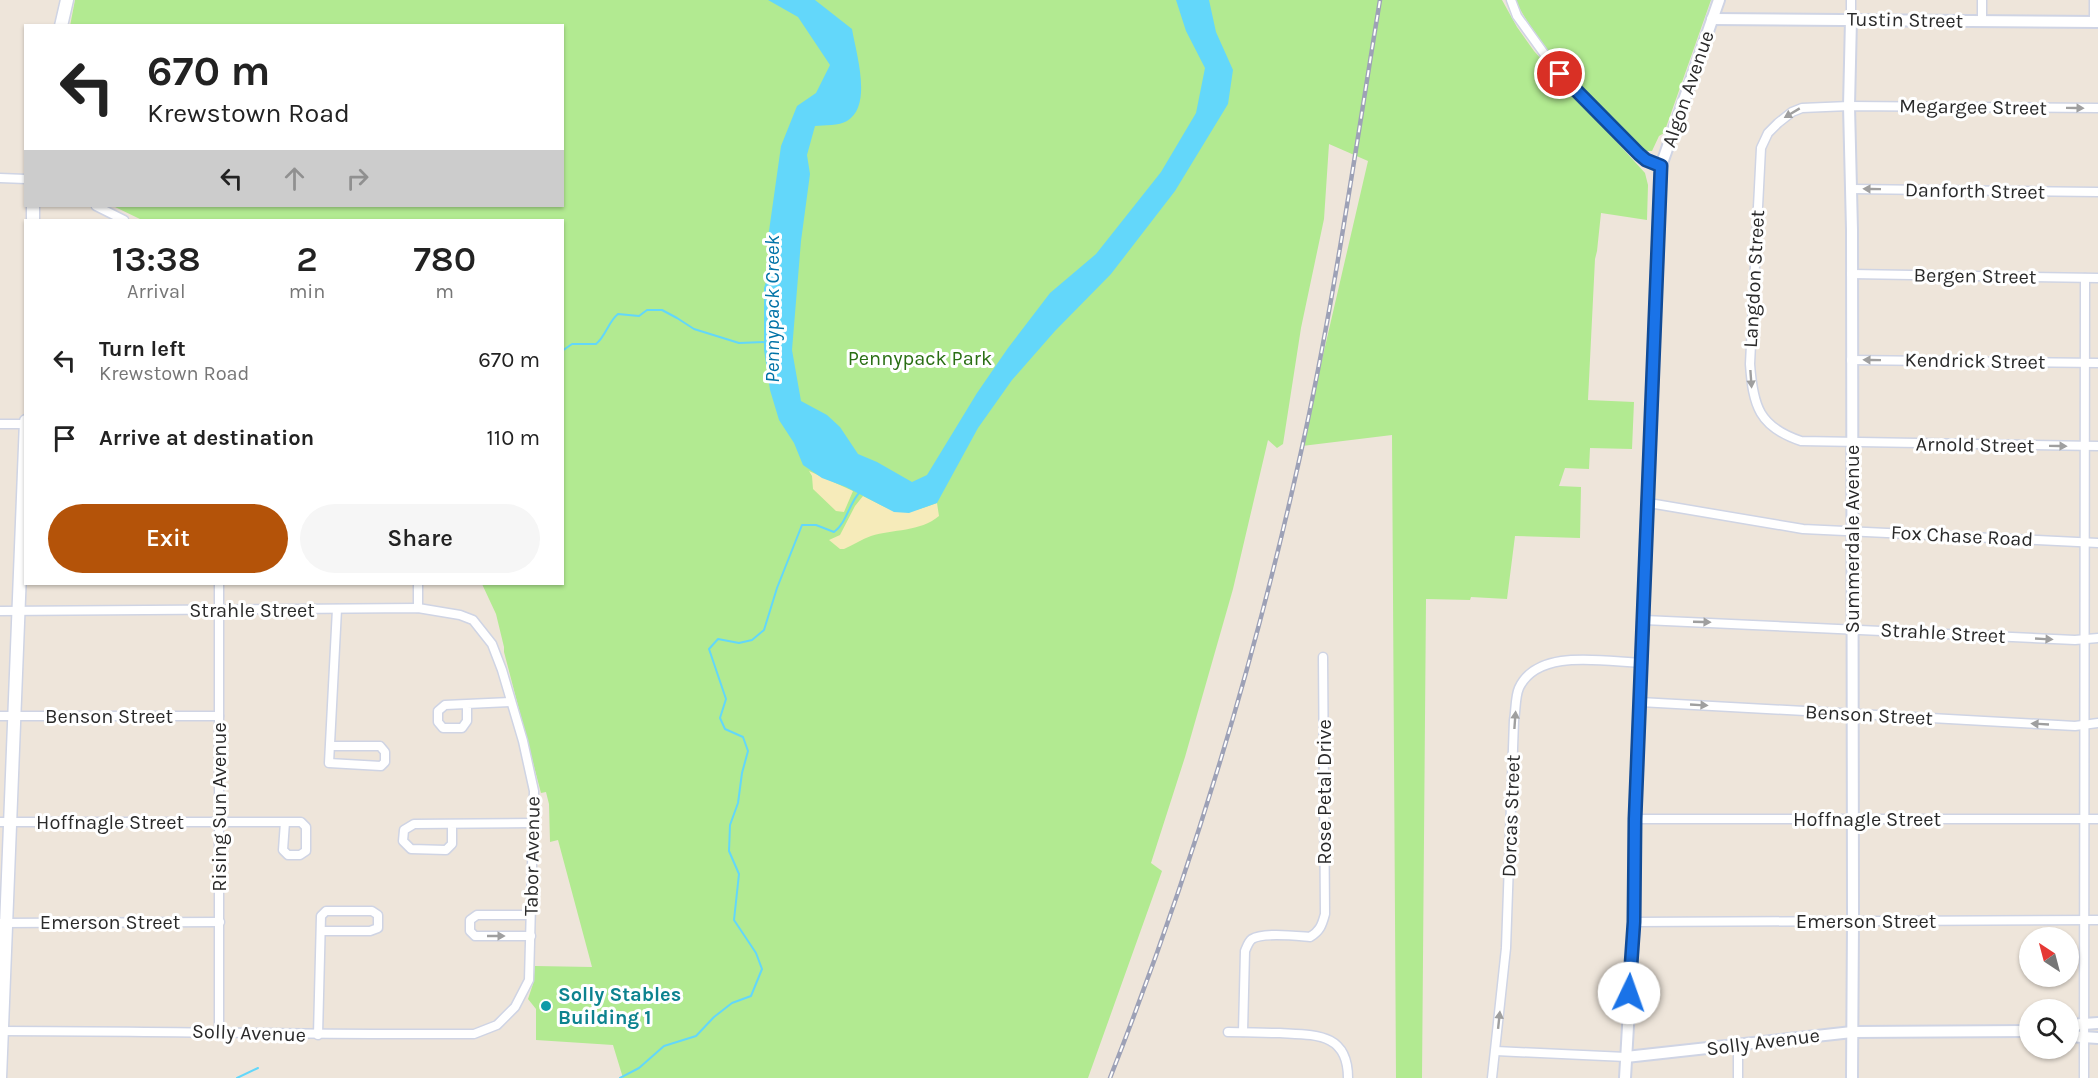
<!DOCTYPE html>
<html lang="en">
<head>
<meta charset="utf-8">
<style>
	:root { --surface:#fff; --page:#f6f6f6; --text:#222; --muted:#767676; --accent:#b45309 }
	body { margin:0; font-family:Karla,sans-serif; background:var(--page); color:var(--text); height:100vh; display:flex; flex-direction:column; font-size:22px; white-space:nowrap }
	* { box-sizing:border-box; margin:0 }
	p { font-size:20px; color:var(--muted) }
	.icon { flex:none; width:33px; height:33px; fill:none; stroke:currentColor; stroke-width:2; stroke-linecap:round; stroke-linejoin:round }
	.map { position:relative; flex:1; overflow:hidden }
	.sheet { position:absolute; left:24px; top:219px; width:540px; height:366px; display:flex; flex-direction:column; background:var(--surface); border-radius:0px; box-shadow:0 2px 4px #0004 }
	.sheet>* { flex:none }
	.hud { position:absolute; left:24px; top:24px; width:540px; height:183px; border-radius:0px; box-shadow:0 2px 4px #0004; background:#fff; color:var(--text); overflow:hidden }
	.needle { width:39px; rotate:324deg }
	.buttons { position:absolute; left:2019px; top:927px; display:grid; gap:12px }
	.buttons a { display:grid; place-items:center; width:60px; height:60px; border-radius:50%; background:var(--surface); box-shadow:0 2px 4px #0004; font-size:30px }
	.pin { position:absolute; display:grid; place-items:center; width:51px; height:51px; color:#fff; margin:-26px; border:3px solid #fff; border-radius:50%; box-shadow:0 2px 6px #0007 }
	.me { position:absolute; width:66px; margin:-33px; rotate:3deg; stroke-linejoin:round; filter:drop-shadow(0 0 4px #0008) }
	.turn { display:flex; align-items:center; gap:21px; height:126px; padding:0 24px; font-size:27px }
	.turn .icon { width:78px; height:78px; stroke-width:2.5 }
	.turn b { display:block; font-size:42px; line-height:51px }
	.lanes { display:flex; align-items:center; height:57px; padding:0 24px; background:#0003; justify-content:center; gap:30px; direction:ltr }
	.lanes .off { opacity:.35 }
	.eta { display:flex; justify-content:space-evenly; align-items:center; height:102px; text-align:center }
	.eta b { font-size:36px; font-weight:600; line-height:42px }
	.primary-button { display:flex; gap:12px; margin-top:auto; padding:12px 24px }
	.primary-button a { flex:1; height:69px; border-radius:36px; background:var(--accent); color:#fff; font-size:24px; font-weight:600; line-height:69px; text-align:center }
	.primary-button a+a { background:var(--page); color:var(--text) }
	ul { padding:0; list-style:none }
	li { display:flex; align-items:center; gap:18px; height:78px; padding:0 24px }
	li div { flex:1 }
	li b { display:block; font-size:22px }
	li em { font-style:normal }
	.map>svg:first-child { display:block }
</style>
</head>
<body>
<div class="map">
<svg width="2098" height="1078" viewBox="0 0 2098 1078">
	<rect width="100%" height="100%" fill="#eee5da"/>
	<g fill="#b2ea91">
		<path d="M75,0h1427l15,27 17,24 111,122 3,12 -1,35 -46,-7 -4,38 -2,8 -7,141 46,2 -2,47 -42,-1 -1,21 -24,-1 -6,18 22,1 -1,51 -65,-2 -8,63 -36,-2 -1,3 -44,-1 -4,479h-26l-4,-643 -90,11 66,-285 -39,-17 -5,75 -23,109 -18,116 -6,4 -9,-8 -35,149 -48,168 -34,106 11,8 -74,207h-465l-10,-33 -77,-5v-31l-8,-10 5,-15 2,-18 57,1 -34,-127 -8,2 -1,-38 -3,-12 -5,1 -37,-141v-5l-8,-33 -14,-30h80v-364h-420l-29,-14h449v-180h-492z"/>
		<path d="M1515,0h196l-47,133 -5,3 -7,15h-8l-13,-11c-42,-44 -88,-86 -116,-140z"/>
	</g>
	<g fill="#f6ebba">
		<path d="M809,471l44,20 -9,21 -8,-1 -23,-22 -1,-13z"/>
		<path d="M863,496c36,18 35,21 74,7l2,13c-19,16 -46,13 -68,20 -9,3 -18,9 -27,13h-4l-11,-9 11,-5 15,-29z"/>
	</g>
	<path fill="#63d7fa" d="M768,0h47l37,29c4,24 21,77 -5,92 -8,5 -23,4 -32,5l-8,29 3,19 -9,67 -9,109 9,51 26,14 13,12 18,27 19,8 35,20 15,-7 50,-82 31,-45 42,-55 46,-39 65,-82 35,-59 9,-45 -19,-37 -10,-31h33l7,32 17,38 -5,34 -53,87 -64,83 -56,57 -43,49 -34,48 -41,75 -28,10 -15,-1 -48,-25 -24,-9 -19,-13 -9,-22 -15,-23 -9,-30 -6,-40v-62l3,-9 2,-48 12,-85 16,-40 19,-13 14,-28 -32,-48z"/>
	<g fill="none" stroke-linecap="round" stroke-linejoin="round">
		<g stroke="#63d7fa" stroke-width="2">
			<path d="M562,351l10,-7h24c10,-8 12,-22 22,-30l21,2 8,-6h15l15,8 17,11 45,14 27,-1"/>
			<path d="M237,1078l21,-10"/>
			<path d="M620,1078l19,-10 25,-22 32,-10 18,-19 18,-14 19,-7 11,-27 -6,-16 -22,-33 5,-46 -10,-23 1,-26 8,-22 4,-30 6,-22 -5,-14 -18,-8 -5,-11 6,-19 -17,-50 9,-10 21,4 13,-3 12,-10 13,-42 25,-63h14l18,7c12,-8 15,-28 25,-39"/>
		</g>
		<defs>
			<g id="minor">
				<path d="M1511,0l6,16 31,43 32,36 66,65 15,6"/>
				<path d="M1851,19v-19"/>
				<path d="M1982,21v-21"/>
				<path d="M2094,22v-22"/>
				<path d="M2098,108l-249,-2 -47,2 -10,4 -14,11 -10,10 -7,15 -11,216c3,42 9,63 51,77l297,5"/>
				<path d="M0,178l26,1"/>
				<path d="M1851,189l247,3"/>
				<path d="M96,206l28,14"/>
				<path d="M1851,274l247,4"/>
				<path d="M1851,360l247,3"/>
				<path d="M0,424h25"/>
				<path d="M1649,503l154,26 295,14"/>
				<path d="M219,584v447"/>
				<path d="M418,608v-24"/>
				<path d="M0,611l418,-3 42,7 13,5 19,24 10,26 21,71 11,50 -5,189 -14,27 -18,18 -23,9c-158,1 -316,-3 -474,-3"/>
				<path d="M1644,620l431,20 23,-2"/>
				<path d="M1640,702l435,24 23,-3"/>
				<path d="M467,704v17l-5,7h-19l-5,-6v-11l7,-6 66,-3"/>
				<path d="M0,716h219"/>
				<path d="M330,746h50l5,6v10l-4,4 -52,-3 8,-154"/>
				<path d="M1635,819h463"/>
				<path d="M0,822h301l5,5v24l-6,4h-12l-5,-5 2,-28"/>
				<path d="M452,824v20l-6,6 -35,-1 -8,-8 1,-11 10,-6 120,-1"/>
				<path d="M530,915h-53l-7,5v11l5,5h56"/>
				<path d="M1634,922l464,-2"/>
				<path d="M0,923l220,-1"/>
				<path d="M1228,1032c17,0 35,1 52,1 36,2 68,0 68,45"/>
				<path d="M1243,1032l2,-81c2,-4 3,-9 7,-12 11,-7 45,-3 58,-2 10,-6 12,-12 15,-23l-2,-257"/>
				<path d="M318,1035l3,-119 5,-5h46l6,4v13l-8,3h-49"/>
				<path d="M1738,1044v34"/>
				<path d="M1496,1051l130,6"/>
				<path d="M1492,1078l14,-130 8,-228c2,-10 1,-23 5,-32 19,-41 87,-26 124,-25"/>
				<path d="M2084,1078l1,-800"/>
			</g>
			<g id="tertiary">
				<path d="M1712,19l386,3"/>
				<path d="M1851,19l-2,87 3,124 1,692 -1,156"/>
				<path d="M2068,1025l30,-2"/>
				<path d="M2068,1036l30,2"/>
				<path d="M1626,1057l226,-25 178,-1"/>
				<path d="M1625,1078l9,-156 1,-103 26,-653 58,-166"/>
			</g>
			<g id="secondary">
				<path d="M61,26l6,-26"/>
				<path d="M33,220v-14"/>
				<path d="M0,1078l26,-657"/>
			</g>
		</defs>
		<use href="#minor" stroke="#cfd4e4" stroke-width="11"/>
		<use href="#tertiary" stroke="#cfd4e4" stroke-width="14"/>
		<use href="#secondary" stroke="#cfd4e4" stroke-width="15"/>
		<use href="#minor" stroke="#fff" stroke-width="8"/>
		<use href="#tertiary" stroke="#fff" stroke-width="10"/>
		<use href="#secondary" stroke="#fff" stroke-width="12"/>
		<defs>
			<path id="rail" d="M1110,1078c80,-203 144,-413 191,-626 33,-149 54,-301 79,-452"/>
		</defs>
		<use href="#rail" stroke="#9da1b6" stroke-width="4.5"/>
		<use href="#rail" stroke="#fff" stroke-width="2" stroke-dasharray="7" stroke-linecap="butt"/>
	</g>
	<defs><path id="oneway-solid" d="M-6-.8H1V-3.2L6.5 0L1 3.2V.8H-6Z" transform="scale(1.5)"/></defs>
	<g fill="#9f9f9f">
		<use href="#oneway-solid" transform="translate(2075 108) rotate(1)"/>
		<use href="#oneway-solid" transform="translate(1792 113) rotate(149)"/>
		<use href="#oneway-solid" transform="translate(1872 189) rotate(-179)"/>
		<use href="#oneway-solid" transform="translate(1872 360) rotate(-179)"/>
		<use href="#oneway-solid" transform="translate(1751 379) rotate(86)"/>
		<use href="#oneway-solid" transform="translate(2058 446) rotate(1)"/>
		<use href="#oneway-solid" transform="translate(1702 622) rotate(2)"/>
		<use href="#oneway-solid" transform="translate(2044 639) rotate(3)"/>
		<use href="#oneway-solid" transform="translate(1699 705) rotate(3)"/>
		<use href="#oneway-solid" transform="translate(1515 720) rotate(-86)"/>
		<use href="#oneway-solid" transform="translate(2040 724) rotate(-177)"/>
		<use href="#oneway-solid" transform="translate(496 936)"/>
		<use href="#oneway-solid" transform="translate(1499 1020) rotate(-84)"/>
	</g>
	<g fill="none" stroke-linecap="round" stroke-linejoin="round">
		<defs>
			<path id="route" d="M1560,74l79,80 7,6 15,6 -26,653 -1,103 -5,71"/>
		</defs>
		<use href="#route" stroke="#114b97" stroke-width="15"/>
		<use href="#route" stroke="#1a73e8" stroke-width="10"/>
	</g>
	<circle fill="#0f9aa8" stroke="#fff" stroke-width="2" cx="546" cy="1006" r="6"/>
	<g text-anchor="middle" dominant-baseline="central" stroke-width="6" stroke-linejoin="round" paint-order="stroke">
		<g font-size="20" fill="#2a2a2a" stroke="#fff">
			<text transform="translate(1905 20) rotate(1)">Tustin Street</text>
			<text transform="translate(1688 89) rotate(-71)">Algon Avenue</text>
			<text transform="translate(1973 107) rotate(1)">Megargee Street</text>
			<text transform="translate(1975 191) rotate(1)">Danforth Street</text>
			<text transform="translate(1975 276) rotate(1)">Bergen Street</text>
			<text transform="translate(1754 279) rotate(-87)">Langdon Street</text>
			<text transform="translate(1975 361) rotate(1)">Kendrick Street</text>
			<text transform="translate(1975 445) rotate(1)">Arnold Street</text>
			<text transform="translate(1962 536) rotate(3)">Fox Chase Road</text>
			<text transform="translate(1852 539) rotate(-90)">Summerdale Avenue</text>
			<text x="252" y="610">Strahle Street</text>
			<text transform="translate(1943 633) rotate(3)">Strahle Street</text>
			<text transform="translate(1869 715) rotate(3)">Benson Street</text>
			<text x="109" y="716">Benson Street</text>
			<text transform="translate(1324 792) rotate(-90)">Rose Petal Drive</text>
			<text transform="translate(219 807) rotate(-90)">Rising Sun Avenue</text>
			<text transform="translate(1511 816) rotate(-88)">Dorcas Street</text>
			<text x="1867" y="819">Hoffnagle Street</text>
			<text x="110" y="822">Hoffnagle Street</text>
			<text transform="translate(532 856) rotate(-89)">Tabor Avenue</text>
			<text x="1866" y="921">Emerson Street</text>
			<text x="110" y="922">Emerson Street</text>
			<text transform="translate(249 1033) rotate(2)">Solly Avenue</text>
			<text transform="translate(1763 1042) rotate(-7)">Solly Avenue</text>
		</g>
		<g font-size="20" fill="#296e13" stroke="#fff">
			<text x="920" y="358">Pennypack Park</text>
		</g>
		<g font-size="20" font-weight="bold" fill="#0d838f" stroke="#fff" text-anchor="start">
			<text x="558" y="994">Solly Stables<tspan x="558" dy="23">Building 1</tspan></text>
		</g>
		<g font-size="21" font-style="italic" fill="#0073a7" stroke="#fff">
			<text transform="translate(772 309) rotate(-90)">Pennypack Creek</text>
		</g>
	</g>
</svg>
<div class="buttons">
<a><svg class="needle" viewBox="-14 -14 28 28"><path d="M0-13l5 13h-10z" fill="#e53935"/><path d="M0 13l5-13h-10z" fill="#767676"/></svg></a>
<a><svg class="icon" aria-label="search" viewBox="0 0 24 24"><circle cx="10" cy="10" r="6"/><path d="M15 15l6 6"/></svg></a>
</div>
<div class="pin" style="left:1560px;top:74px;background:#d93025"><svg class="icon" aria-label="arrive" viewBox="0 0 24 24"><path d="M6 21V4h12l-3 4 3 4H6"/></svg></div>
<svg class="me" style="left:1629px;top:993px" viewBox="-20 -20 40 40"><circle r="19" fill="#fff"/><path d="M0-13L10 11 0 6-10 11z" fill="#1a73e8"/></svg>
<div class="hud">
<div class="turn"><svg class="icon" aria-label="left" viewBox="0 0 24 24"><path d="M17 20v-9H6M10 6l-5 5 5 5"/></svg><div><b>670 m</b>Krewstown Road</div></div>
<div class="lanes"><svg class="icon" aria-label="left" viewBox="0 0 24 24"><path d="M17 20v-9H6M10 6l-5 5 5 5"/></svg><svg class="icon off" aria-label="ahead" viewBox="0 0 24 24"><path d="M12 20V5M6 11l6-6 6 6"/></svg><svg class="icon off" aria-label="right" viewBox="0 0 24 24"><path d="M7 20v-9h11M14 6l5 5-5 5"/></svg></div>
</div>
<section class="sheet">
<div class="eta">
<div><b>13:38</b><p>Arrival</p></div>
<div><b>2</b><p>min</p></div>
<div><b>780</b><p>m</p></div>
</div>
<ul>
<li><svg class="icon" aria-label="left" viewBox="0 0 24 24"><path d="M17 20v-9H6M10 6l-5 5 5 5"/></svg><div><b>Turn left</b><p>Krewstown Road</p></div><em>670 m</em></li>
<li><svg class="icon" aria-label="arrive" viewBox="0 0 24 24"><path d="M6 21V4h12l-3 4 3 4H6"/></svg><div><b>Arrive at destination</b></div><em>110 m</em></li>
</ul>
<div class="primary-button"><a>Exit</a><a>Share</a></div>
</section>
</div>
</body>
</html>
